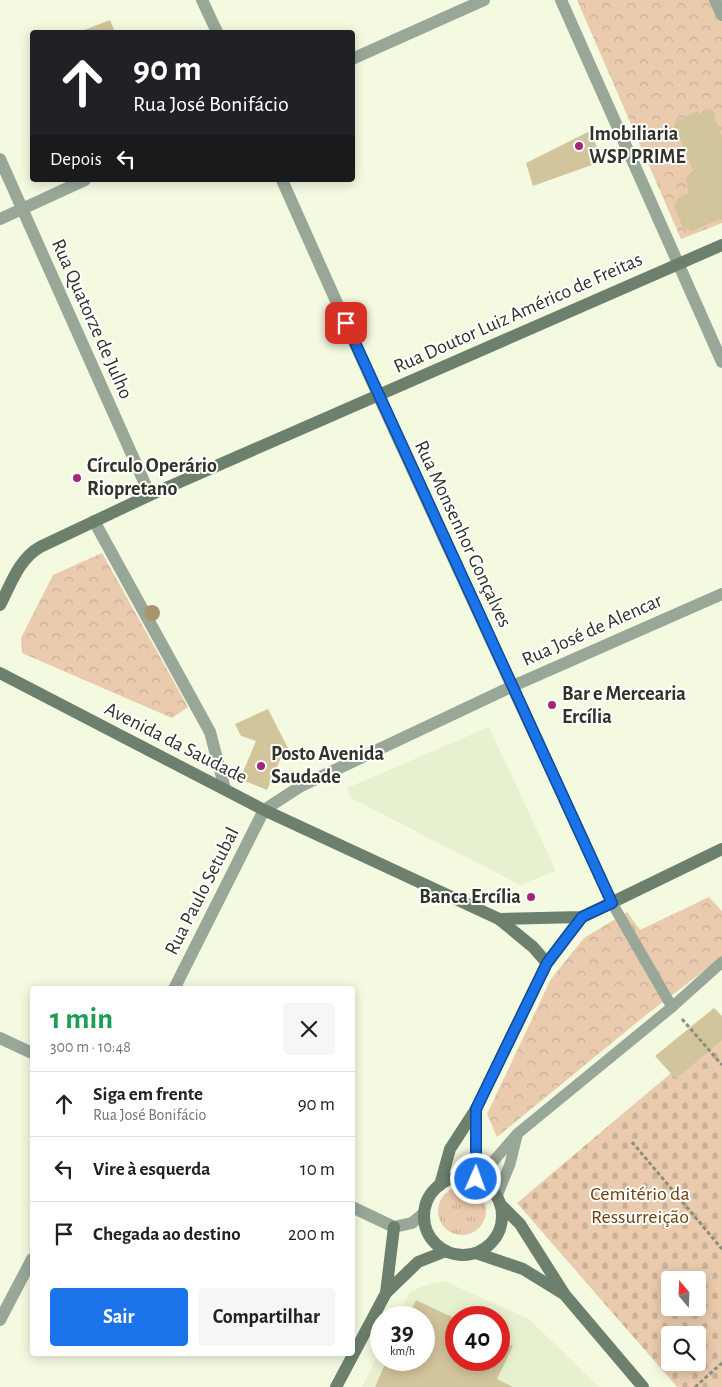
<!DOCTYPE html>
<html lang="pt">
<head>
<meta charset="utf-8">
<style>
	:root { --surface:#fff; --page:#f6f6f6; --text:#202124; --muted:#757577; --line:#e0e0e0; --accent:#1a73e8 }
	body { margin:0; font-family:"Alegreya Sans",sans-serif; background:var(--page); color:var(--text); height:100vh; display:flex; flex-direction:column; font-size:19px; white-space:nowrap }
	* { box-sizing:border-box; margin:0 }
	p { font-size:16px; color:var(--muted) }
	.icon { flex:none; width:28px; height:28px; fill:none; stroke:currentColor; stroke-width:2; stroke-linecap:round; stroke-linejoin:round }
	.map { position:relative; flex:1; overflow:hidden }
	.side { position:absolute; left:30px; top:986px; width:325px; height:370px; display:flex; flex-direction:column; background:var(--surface); border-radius:5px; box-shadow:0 2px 12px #0003 }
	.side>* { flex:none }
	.top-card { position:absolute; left:30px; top:30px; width:325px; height:152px; border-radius:5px; box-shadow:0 2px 12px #0003; background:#202124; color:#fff; overflow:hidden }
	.needle { width:32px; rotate:341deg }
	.buttons { position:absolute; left:661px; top:1271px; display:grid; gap:10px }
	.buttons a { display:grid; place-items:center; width:45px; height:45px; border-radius:5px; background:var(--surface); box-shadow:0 2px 12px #0003; font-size:25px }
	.speed { position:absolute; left:370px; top:1306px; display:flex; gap:10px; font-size:25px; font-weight:700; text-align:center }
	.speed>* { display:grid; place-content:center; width:65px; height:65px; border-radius:50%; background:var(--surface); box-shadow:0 2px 12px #0003; line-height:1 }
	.speed small { font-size:12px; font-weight:400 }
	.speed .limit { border:8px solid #d22; background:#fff; color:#111 }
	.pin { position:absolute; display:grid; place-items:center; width:42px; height:42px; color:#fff; margin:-21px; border-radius:10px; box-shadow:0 2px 8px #0006 }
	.me { position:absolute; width:55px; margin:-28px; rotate:2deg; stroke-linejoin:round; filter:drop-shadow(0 0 4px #0008) }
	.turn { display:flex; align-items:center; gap:18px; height:105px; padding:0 20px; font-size:22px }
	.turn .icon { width:65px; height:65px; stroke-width:2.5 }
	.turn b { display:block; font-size:35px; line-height:42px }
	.then { display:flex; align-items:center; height:48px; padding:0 20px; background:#0003; gap:10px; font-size:19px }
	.round { display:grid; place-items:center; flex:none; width:52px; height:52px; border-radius:5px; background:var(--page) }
	.head { display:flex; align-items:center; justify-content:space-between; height:85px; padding:0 20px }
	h1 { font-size:30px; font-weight:600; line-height:38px; color:#1e9e55 }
	.primary-button { display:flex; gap:10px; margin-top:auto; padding:10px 20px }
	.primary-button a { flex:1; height:58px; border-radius:5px; background:var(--accent); color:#fff; font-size:20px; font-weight:600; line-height:58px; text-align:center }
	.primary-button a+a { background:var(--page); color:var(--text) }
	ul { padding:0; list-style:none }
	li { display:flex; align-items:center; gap:15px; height:65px; padding:0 20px; border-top:1px solid var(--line) }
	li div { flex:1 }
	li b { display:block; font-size:19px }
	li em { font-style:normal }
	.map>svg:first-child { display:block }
</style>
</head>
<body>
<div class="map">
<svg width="722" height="1387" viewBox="0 0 722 1387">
	<defs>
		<pattern id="grass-tufts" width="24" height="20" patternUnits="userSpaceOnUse" patternTransform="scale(1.25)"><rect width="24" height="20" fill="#eacbad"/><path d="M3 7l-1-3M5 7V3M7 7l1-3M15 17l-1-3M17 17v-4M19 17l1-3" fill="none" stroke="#c9af95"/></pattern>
		<pattern id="cemetery-stones" width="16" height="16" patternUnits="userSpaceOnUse" patternTransform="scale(1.25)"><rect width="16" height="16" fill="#eacbad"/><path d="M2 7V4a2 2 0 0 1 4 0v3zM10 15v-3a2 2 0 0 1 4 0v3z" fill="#c9af95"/></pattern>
		<pattern id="park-crowns" width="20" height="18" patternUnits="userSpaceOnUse" patternTransform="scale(1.25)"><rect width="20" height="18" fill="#eacbad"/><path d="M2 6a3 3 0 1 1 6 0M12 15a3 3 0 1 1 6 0" fill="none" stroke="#c9af95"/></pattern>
	</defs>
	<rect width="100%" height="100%" fill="#f3fae0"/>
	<g fill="#e8f1cf" fill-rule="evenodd">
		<path d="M489,727l67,144 -36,14 -169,-87 -4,-10z"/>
		<path d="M444,1281l85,38 70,68h-237l19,-38v11h43v-42l-27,-1 13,-25 16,-7zM456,1318h43v42h-43z"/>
	</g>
	<circle fill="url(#grass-tufts)" cx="462" cy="1211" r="24"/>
	<path fill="url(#cemetery-stones)" fill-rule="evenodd" d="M722,1030v357h-45l-160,-184zM670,1280h28v28h-28zM670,1335h28v27h-28z"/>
	<g fill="url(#park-crowns)">
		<path d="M577,0h145v223l-41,16z"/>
		<path d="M102,553l86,154 -16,11 -150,-65 -1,-15 32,-63z"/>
		<path d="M709,897l13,14v46l-76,58 -149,122 -10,-23 64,-135 33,-41 43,-26 13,18z"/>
	</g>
	<g fill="#d2c59c">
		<path d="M110,20l5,12h-36z"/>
		<path d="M707,109l5,1 3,3v5l7,19v81l-30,13 -9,-3 -9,-22 4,-8 11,-5 -3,-12 2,-6 6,-2 -16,-40 -3,-3 -1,-5 2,-4 5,-2 4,2 -1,-4 14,-6 2,4 3,-5z"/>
		<path d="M590,131l13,30 -70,25 -7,-23z"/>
		<path d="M268,709l24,47 -9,-3 -16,37 -27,-11 16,-38 -15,-5 -6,-12z"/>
		<path d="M714,1008l8,8v24l-46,39 -21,-23z"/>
		<path d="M416,1300l40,19v41h43v-21l14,7 -16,33 16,8h-138l12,-27h37v-42h-16z"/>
	</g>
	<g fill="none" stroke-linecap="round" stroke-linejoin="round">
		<g stroke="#8b8f7e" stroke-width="3" stroke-dasharray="4 2.5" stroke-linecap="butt">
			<path d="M682,1019l40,46"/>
			<path d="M632,1142l90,107"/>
			<path d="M695,1387l27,-24"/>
		</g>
		<g stroke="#99a799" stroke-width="11">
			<path d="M612,903l60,104"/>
			<path d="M478,1180l19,-23 20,-23 155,-127 50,-45"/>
			<path d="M497,1196l13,-32 7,-28"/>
		</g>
		<g stroke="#99a799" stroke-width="12">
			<path d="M202,0l15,32"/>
			<path d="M561,0l161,362"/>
			<path d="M715,0l7,15"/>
			<path d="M352,59l132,-59"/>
			<path d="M0,159l150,336"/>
			<path d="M282,180l96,215 234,508"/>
			<path d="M0,219l85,-39"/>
			<path d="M94,521l116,211 15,57"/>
			<path d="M174,989l90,-179 37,-24 212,-100 209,-92"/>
			<path d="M0,1038l32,15"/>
			<path d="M352,1207l42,20 18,-4 12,-10"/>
			<path d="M0,1320l32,-61"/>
		</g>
		<g stroke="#6c806d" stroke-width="12">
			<path d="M0,605c11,-21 19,-46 40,-58l110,-52 572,-250"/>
			<path d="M0,673l264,137 235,109 34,28 14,16"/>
			<path d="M499,919l83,-2 140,-68"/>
			<circle cx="463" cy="1216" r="39"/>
			<path d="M476,1179v-70"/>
			<path d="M440,1185l10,-36 26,-40 71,-146 35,-46"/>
			<path d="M500,1204l20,20 45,71 78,92"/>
			<path d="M476,1253l47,16 39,24"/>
			<path d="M386,1293l8,-66"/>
			<path d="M336,1387l50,-94 32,-31 28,-11"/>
		</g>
	</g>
	<circle fill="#a9956c" cx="152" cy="613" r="8"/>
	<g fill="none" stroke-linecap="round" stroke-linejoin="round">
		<defs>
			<path id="route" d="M346,323l266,580 -30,14 -35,46 -71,146v70"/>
		</defs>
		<use href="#route" stroke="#114b97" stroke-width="12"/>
		<use href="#route" stroke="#1a73e8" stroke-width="9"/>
	</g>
	<g fill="#a42679" stroke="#fff" stroke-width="2">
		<circle cx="579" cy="146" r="5"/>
		<circle cx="77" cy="478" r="5"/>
		<circle cx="552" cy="705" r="5"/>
		<circle cx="261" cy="766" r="5"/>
		<circle cx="531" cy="897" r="5"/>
	</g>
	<g text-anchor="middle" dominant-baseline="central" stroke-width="4" stroke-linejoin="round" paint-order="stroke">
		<g font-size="20" font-weight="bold" fill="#313329" stroke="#fff" text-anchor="start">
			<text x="589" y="134">Imobiliaria<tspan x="589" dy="23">WSP PRIME</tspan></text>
			<text x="87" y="466">Círculo Operário<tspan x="87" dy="23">Riopretano</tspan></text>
			<text x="562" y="694">Bar e Mercearia<tspan x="562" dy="23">Ercília</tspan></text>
			<text x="271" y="754">Posto Avenida<tspan x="271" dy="23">Saudade</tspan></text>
			<text x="521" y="897" text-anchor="end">Banca Ercília</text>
		</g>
		<g font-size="20" fill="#313329" stroke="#fff">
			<text transform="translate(518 313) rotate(-24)">Rua Doutor Luiz Américo de Freitas</text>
			<text transform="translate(92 319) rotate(66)">Rua Quatorze de Julho</text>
			<text transform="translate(463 534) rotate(65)">Rua Monsenhor Gonçalves</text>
			<text transform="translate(592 630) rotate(-24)">Rua José de Alencar</text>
			<text transform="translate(176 743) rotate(27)">Avenida da Saudade</text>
			<text transform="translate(202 891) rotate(-63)">Rua Paulo Setubal</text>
		</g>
		<g font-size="20" fill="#6c420d" stroke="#fff">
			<text x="640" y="1194">Cemitério da<tspan x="640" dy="23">Ressurreição</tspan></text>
		</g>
	</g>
</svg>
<div class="buttons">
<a><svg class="needle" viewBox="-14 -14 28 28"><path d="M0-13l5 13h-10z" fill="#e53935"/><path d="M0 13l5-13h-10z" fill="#757577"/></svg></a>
<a><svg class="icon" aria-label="search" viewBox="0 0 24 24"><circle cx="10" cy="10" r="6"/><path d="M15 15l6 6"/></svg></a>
</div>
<div class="speed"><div>39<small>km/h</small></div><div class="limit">40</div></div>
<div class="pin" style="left:346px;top:323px;background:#d93025"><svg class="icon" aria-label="arrive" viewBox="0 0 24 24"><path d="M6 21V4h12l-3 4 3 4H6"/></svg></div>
<svg class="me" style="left:476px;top:1179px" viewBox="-20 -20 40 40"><circle r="17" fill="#1a73e8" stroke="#fff" stroke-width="3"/><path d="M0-11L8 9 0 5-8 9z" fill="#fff"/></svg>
<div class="top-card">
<div class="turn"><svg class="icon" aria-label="ahead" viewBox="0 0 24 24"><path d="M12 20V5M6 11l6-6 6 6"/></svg><div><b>90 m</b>Rua José Bonifácio</div></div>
<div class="then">Depois<svg class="icon" aria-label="left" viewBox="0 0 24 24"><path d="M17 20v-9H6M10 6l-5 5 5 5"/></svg></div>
</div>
<section class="side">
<div class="head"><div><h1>1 min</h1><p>300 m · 10:48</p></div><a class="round"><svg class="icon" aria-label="close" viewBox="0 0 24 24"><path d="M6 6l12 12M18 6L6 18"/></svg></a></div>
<ul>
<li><svg class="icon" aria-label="ahead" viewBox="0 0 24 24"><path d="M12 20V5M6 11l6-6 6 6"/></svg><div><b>Siga em frente</b><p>Rua José Bonifácio</p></div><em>90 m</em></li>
<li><svg class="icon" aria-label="left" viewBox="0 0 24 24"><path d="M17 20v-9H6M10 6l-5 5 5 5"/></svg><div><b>Vire à esquerda</b></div><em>10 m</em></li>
<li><svg class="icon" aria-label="arrive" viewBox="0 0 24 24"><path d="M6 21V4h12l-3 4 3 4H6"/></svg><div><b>Chegada ao destino</b></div><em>200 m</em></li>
</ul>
<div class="primary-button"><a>Sair</a><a>Compartilhar</a></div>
</section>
</div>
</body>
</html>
